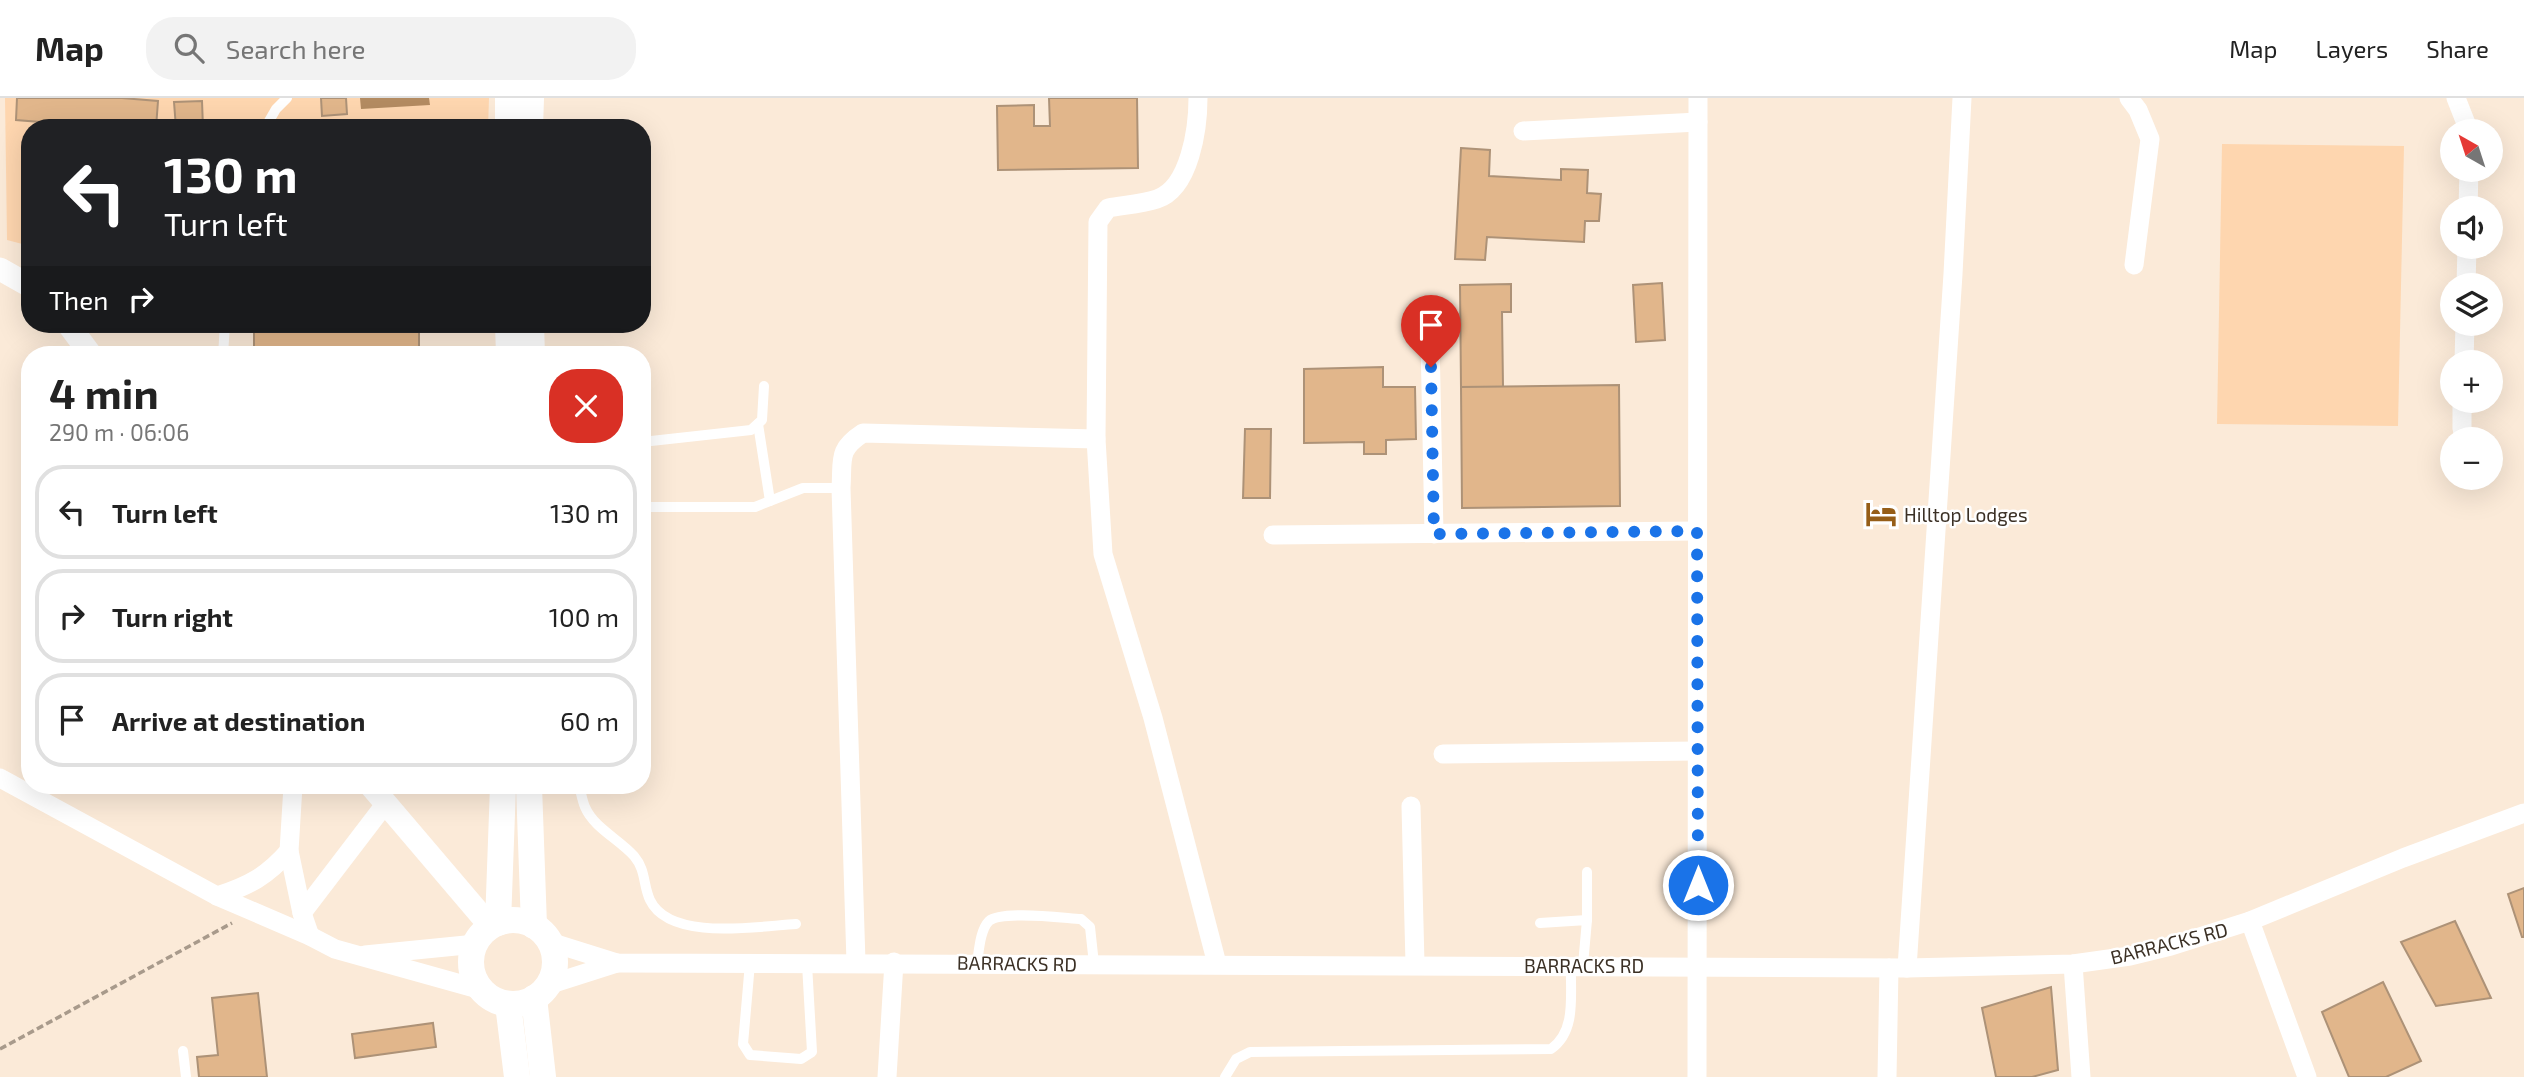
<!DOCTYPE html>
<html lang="en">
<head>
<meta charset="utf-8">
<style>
	:root { --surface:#fff; --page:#f2f2f2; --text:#222; --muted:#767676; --line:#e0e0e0 }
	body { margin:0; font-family:"Exo 2",sans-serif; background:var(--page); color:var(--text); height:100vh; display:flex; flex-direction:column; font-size:26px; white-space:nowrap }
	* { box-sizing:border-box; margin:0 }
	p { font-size:23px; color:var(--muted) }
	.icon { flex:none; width:38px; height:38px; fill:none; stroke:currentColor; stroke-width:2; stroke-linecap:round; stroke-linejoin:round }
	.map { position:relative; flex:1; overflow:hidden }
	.side { position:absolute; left:21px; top:248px; width:630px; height:448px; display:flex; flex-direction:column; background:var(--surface); border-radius:28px; box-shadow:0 7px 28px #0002 }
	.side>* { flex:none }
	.guide { position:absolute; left:21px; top:21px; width:630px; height:214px; border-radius:28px; box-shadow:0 7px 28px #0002; background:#202124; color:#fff; overflow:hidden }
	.needle { width:46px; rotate:321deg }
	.tools { position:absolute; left:2440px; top:21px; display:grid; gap:14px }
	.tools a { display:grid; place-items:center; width:63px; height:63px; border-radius:50%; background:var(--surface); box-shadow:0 7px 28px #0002; font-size:35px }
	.pin { position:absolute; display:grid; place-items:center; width:60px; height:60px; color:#fff; margin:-72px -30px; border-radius:50% 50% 50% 0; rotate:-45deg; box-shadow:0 0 7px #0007 }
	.pin .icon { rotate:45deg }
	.me { position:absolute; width:77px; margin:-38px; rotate:0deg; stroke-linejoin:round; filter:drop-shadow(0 0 5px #0008) }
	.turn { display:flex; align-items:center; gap:24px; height:147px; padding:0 28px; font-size:32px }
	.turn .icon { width:91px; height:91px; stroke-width:2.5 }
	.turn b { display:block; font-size:49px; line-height:60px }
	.then { display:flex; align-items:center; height:66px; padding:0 28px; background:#0003; gap:14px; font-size:26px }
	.round { display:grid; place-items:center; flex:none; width:74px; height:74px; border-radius:28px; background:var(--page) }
	.headline { display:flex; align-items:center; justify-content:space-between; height:119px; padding:0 28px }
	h1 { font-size:42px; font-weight:700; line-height:52px }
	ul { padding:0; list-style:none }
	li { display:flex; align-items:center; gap:21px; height:94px; margin:0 14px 10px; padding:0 14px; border:4px solid var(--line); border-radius:28px }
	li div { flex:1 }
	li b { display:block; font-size:26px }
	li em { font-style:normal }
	header { display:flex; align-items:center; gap:42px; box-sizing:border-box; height:98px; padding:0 35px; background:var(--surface); border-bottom:2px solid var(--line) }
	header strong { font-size:33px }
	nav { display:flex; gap:38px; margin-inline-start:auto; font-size:24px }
	.search { width:490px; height:63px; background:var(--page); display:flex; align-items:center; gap:18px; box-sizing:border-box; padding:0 24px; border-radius:28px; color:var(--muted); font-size:26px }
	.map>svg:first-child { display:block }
</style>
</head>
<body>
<header>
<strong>Map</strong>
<div class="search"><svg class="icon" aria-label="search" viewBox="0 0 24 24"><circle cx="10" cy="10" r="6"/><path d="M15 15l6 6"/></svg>Search here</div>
<nav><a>Map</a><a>Layers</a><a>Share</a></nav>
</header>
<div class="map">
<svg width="2524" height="979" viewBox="0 0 2524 979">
	<rect width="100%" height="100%" fill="#fbead8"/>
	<g fill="#fed6af">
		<path d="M5,0h484l-1,30h-458v118l-23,-6z"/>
		<path d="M2222,46l182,2 -6,280 -181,-2z"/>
	</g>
	<path fill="#b38b61" d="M360,0h69l1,7 -69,4z"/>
	<g fill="#e1b68b" stroke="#ad9277" stroke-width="2">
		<path d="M17,0h105l36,3 -2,27h-40l-100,-8z"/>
		<path d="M321,0h25l1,16 -25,2z"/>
		<path d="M1049,0h88l1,70 -140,2 -1,-64 37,-1v21h16z"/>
		<path d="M202,3l1,27h-27l-2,-26z"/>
		<path d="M1461,50l29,2 -1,26 72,4v-11l27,1 -1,23 14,1 -2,27h-14l-1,21 -97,-5 -2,23 -30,-1z"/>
		<path d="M1662,185l3,57 -29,2 -3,-57z"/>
		<path d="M1511,186v28h-9l1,75h-42l-1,-102z"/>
		<path d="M284,226h135v31h-165v-29z"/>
		<path d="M1383,269v20h32l1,52 -30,1v14h-22v-12l-60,1v-74z"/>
		<path d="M1619,287l1,121 -158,2 -1,-121z"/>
		<path d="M1245,331h26l-1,69h-27z"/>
		<path d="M2524,790v49h-2l-14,-43z"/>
		<path d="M2455,823l36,77 -55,8 -35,-64z"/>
		<path d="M2383,884l38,79 -35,16h-37l-27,-65z"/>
		<path d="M2051,889l7,83 -26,7h-36l-14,-69z"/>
		<path d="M258,895l9,84h-68l-2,-20 21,-2 -6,-57z"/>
		<path d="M433,925l3,24 -81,11 -3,-24z"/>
	</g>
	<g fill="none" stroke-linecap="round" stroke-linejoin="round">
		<path stroke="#a89a8b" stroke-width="3.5" stroke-dasharray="7 3.5" stroke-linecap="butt" d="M0,951l232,-126"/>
		<g stroke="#fff" stroke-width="10">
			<path d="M265,30l11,-19 11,-11"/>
			<path d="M223,257l2,-31"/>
			<path d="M758,326l12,77"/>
			<path d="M642,344l109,-12 11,-10 2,-34"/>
			<path d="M642,409h113l48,-19h38"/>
			<path d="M579,688c2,6 3,14 6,21 9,21 34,32 49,49 12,14 9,29 16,44 20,42 109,26 146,24"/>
			<path d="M1587,822v-48"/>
			<path d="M1540,825l47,-3 -4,45"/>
			<path d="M750,865l-7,81 7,11 51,4 11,-7 -5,-88"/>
			<path d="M977,865c2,-12 3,-33 12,-42 13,-11 74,-3 92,-2l9,8 4,37"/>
			<path d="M183,953l3,26"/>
			<path d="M1225,979l11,-18 14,-7 301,-3c26,-18 19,-55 20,-83"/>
		</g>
		<g stroke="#fff" stroke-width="19">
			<path d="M1198,0c0,30 -8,90 -41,101 -15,5 -33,6 -49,9l-10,14 -2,217 7,115 50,164 64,246"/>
			<path d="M2129,0l9,12 12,29 -16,126"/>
			<path d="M2456,0l13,33"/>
			<path d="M1523,33l175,-9"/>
			<path d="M2468,110l1,-38"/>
			<path d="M2466,187l1,-38"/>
			<path d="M1430,241l4,195"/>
			<path d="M2464,264l1,-38"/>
			<path d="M2462,331v-28"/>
			<path d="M1273,437l424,-4"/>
			<path d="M1443,656l254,-3"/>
			<path d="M0,680l217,118 93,40 25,13 147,41"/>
			<path d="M293,688l-4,65 13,62 8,23"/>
			<path d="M1411,708l4,158"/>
			<path d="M217,798c32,-10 50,-20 72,-45"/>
			<path d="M302,815l84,-110"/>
			<path d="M2250,823l57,156"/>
			<path d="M550,844l67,21 1290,5 166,-4 57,-8 41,-10 79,-25 153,-63 121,-45"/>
			<path d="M365,857l111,-11"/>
			<path d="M856,864l-15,-474c2,-29 -4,-38 22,-55l233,6"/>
			<path d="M2073,866l8,113"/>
			<path d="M1907,870l46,-694 9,-176"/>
			<path d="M548,887l69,-22"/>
			<path d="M887,979l7,-115"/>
			<path d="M1697,979l1,-979"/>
			<path d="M1887,979l2,-109"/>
		</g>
		<g stroke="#fff" stroke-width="23">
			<path d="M0,171l30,17"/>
			<path d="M68,226l23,31"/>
			<path d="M371,688l120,141"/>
		</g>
		<g stroke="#fff" stroke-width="26">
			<path d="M508,30v-30"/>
			<path d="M530,30l1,-30"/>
			<path d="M508,226l1,31"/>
			<path d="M531,226l1,31"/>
			<path d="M529,688l5,140"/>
			<circle cx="513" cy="864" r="42"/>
			<path d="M498,825l5,-137"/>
			<path d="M534,900l9,79"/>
			<path d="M508,906l9,73"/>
		</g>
	</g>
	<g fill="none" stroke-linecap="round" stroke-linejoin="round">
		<path stroke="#1a73e8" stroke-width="12" stroke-dasharray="0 21.6" d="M1431,269l3,167 263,-3 1,354"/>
	</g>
	<defs>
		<symbol id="hotel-bare" viewBox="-9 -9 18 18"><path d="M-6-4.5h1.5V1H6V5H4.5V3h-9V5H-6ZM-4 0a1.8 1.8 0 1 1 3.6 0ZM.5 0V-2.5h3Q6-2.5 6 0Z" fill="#965e18" stroke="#fff" stroke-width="2.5" paint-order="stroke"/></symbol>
	</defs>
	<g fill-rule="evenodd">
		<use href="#hotel-bare" x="1859" y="394" width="44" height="44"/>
	</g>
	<g text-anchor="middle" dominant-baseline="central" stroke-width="5" stroke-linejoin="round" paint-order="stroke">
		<g font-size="19" fill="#3b3025" stroke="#fff" text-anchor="start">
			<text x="1904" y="416">Hilltop Lodges</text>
		</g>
		<g font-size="19" fill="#3b3025" stroke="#fff">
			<text transform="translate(2169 845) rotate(-14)">BARRACKS RD</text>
			<text transform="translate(1017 865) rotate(1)">BARRACKS RD</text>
			<text x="1584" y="867">BARRACKS RD</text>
		</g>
	</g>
</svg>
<div class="tools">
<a><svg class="needle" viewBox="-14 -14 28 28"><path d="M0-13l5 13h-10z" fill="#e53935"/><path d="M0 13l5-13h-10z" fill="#767676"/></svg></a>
<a><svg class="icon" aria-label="sound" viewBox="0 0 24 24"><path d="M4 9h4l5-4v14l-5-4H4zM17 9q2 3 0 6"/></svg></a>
<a><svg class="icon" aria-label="layers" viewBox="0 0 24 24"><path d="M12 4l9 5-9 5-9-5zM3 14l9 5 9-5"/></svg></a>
<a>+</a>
<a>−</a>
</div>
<div class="pin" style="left:1431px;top:269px;background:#d93025"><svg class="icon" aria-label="arrive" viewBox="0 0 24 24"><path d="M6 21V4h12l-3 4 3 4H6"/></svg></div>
<svg class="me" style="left:1698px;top:787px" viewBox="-20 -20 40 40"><circle r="17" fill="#1a73e8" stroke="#fff" stroke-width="3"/><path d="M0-11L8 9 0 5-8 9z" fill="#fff"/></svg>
<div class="guide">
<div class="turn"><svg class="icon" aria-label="left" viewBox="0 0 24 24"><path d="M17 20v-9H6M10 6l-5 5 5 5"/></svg><div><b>130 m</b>Turn left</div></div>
<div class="then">Then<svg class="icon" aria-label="right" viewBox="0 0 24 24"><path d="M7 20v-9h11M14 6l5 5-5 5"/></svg></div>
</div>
<section class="side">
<div class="headline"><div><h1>4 min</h1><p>290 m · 06:06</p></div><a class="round" style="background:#d93025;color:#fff"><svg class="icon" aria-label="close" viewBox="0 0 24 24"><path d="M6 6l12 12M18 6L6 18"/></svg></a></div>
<ul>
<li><svg class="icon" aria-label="left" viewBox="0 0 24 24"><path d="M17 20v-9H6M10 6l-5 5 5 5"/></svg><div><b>Turn left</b></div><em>130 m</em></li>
<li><svg class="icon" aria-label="right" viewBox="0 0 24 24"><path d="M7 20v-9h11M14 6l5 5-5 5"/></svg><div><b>Turn right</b></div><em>100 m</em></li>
<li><svg class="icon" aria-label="arrive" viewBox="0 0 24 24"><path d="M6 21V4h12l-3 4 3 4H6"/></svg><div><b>Arrive at destination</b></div><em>60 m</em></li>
</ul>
</section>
</div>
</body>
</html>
